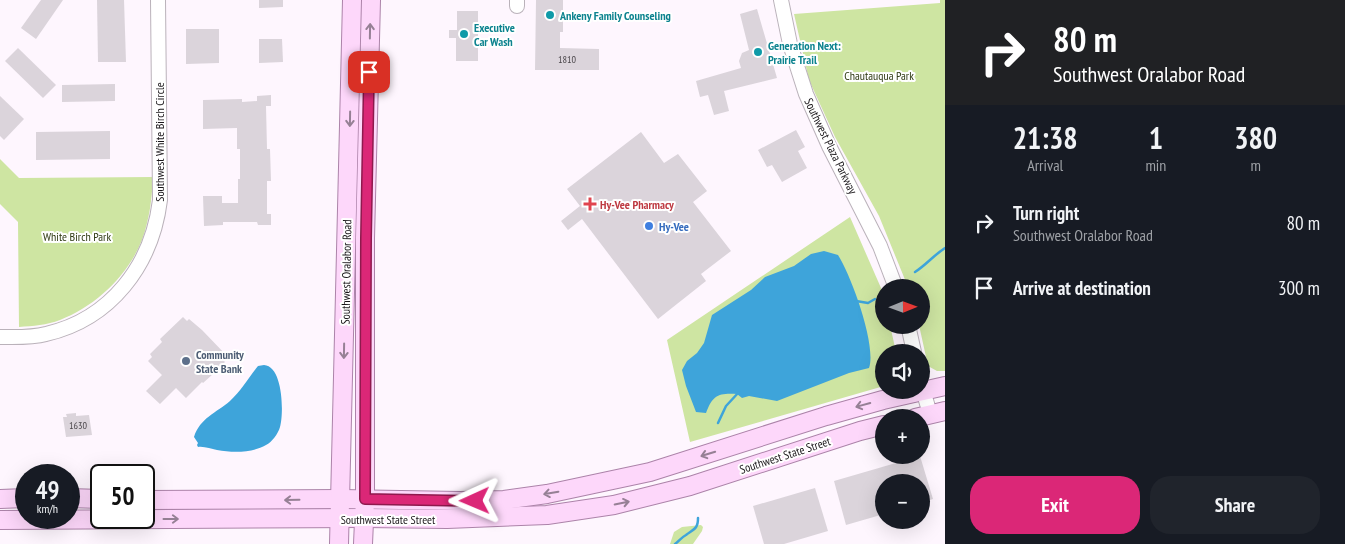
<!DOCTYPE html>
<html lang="en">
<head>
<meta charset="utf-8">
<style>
	:root { --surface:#171b24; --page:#20242c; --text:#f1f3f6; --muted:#9ea1a6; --accent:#db2777 }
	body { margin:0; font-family:"PT Sans Narrow",sans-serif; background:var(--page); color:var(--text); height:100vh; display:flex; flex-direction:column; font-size:19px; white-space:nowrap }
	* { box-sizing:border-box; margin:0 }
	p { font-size:16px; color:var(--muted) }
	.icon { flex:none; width:28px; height:28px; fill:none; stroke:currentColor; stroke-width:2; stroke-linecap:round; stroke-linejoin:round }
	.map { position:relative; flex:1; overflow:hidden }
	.panel { display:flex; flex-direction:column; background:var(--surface); width:400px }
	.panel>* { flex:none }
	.top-card { background:#202124; color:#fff; overflow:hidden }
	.needle { width:32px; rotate:89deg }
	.controls { position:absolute; left:875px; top:279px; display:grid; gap:10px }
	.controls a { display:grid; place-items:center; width:55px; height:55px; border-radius:50%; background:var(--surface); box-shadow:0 5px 20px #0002; font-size:25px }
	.speed { position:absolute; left:15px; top:464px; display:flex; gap:10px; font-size:25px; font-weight:700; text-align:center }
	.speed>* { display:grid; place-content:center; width:65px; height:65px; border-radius:50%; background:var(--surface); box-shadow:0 5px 20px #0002; line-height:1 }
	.speed small { font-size:12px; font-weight:400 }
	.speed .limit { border:2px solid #111; border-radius:8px; background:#fff; color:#111 }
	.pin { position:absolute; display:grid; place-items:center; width:42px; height:42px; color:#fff; margin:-21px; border-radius:10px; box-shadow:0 2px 8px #0006 }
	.me { position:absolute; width:55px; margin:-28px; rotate:269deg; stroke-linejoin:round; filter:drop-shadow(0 0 4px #0008) }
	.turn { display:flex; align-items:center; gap:18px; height:105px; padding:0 25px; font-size:22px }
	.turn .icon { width:65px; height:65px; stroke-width:2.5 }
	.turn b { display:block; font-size:35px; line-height:42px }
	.eta { display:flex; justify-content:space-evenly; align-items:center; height:85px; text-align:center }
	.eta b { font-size:30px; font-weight:700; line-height:35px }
	.primary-button { display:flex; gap:10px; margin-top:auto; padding:10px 25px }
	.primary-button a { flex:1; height:58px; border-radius:20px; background:var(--accent); color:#fff; font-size:20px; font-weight:700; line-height:58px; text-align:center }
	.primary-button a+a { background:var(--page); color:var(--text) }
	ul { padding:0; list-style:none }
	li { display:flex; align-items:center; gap:15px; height:65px; padding:0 25px }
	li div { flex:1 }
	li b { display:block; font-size:19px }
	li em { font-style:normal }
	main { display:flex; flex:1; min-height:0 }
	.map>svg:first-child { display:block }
</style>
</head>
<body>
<main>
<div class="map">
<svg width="945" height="544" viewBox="0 0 945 544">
	<rect width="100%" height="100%" fill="#fef6fe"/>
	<g fill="#cee5a2">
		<path d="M940,0h5v371h-8l-9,-5 -9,-41h2v-37l-13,-1 -29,-71 -44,-79 -26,-57 -15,-66 146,-11z"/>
		<path d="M0,159l19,19 134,-1c-1,16 -2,31 -6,46 -9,43 -46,81 -87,97 -13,5 -27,6 -41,7l-1,-105 -18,-18z"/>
		<path d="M850,217l31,71 3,12v25h6l6,27h-12v34l-194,56 -23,-102z"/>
		<path d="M701,525l2,2 -1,4 -9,13h-23l4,-12 8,-5z"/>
	</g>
	<g fill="#3ea4da">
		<path d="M824,251l14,4c13,20 39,91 31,113l-20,5 -72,28 -28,-5 -7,2 -5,-4c-19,-1 -24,1 -31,19l-10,-1 -10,-26 -4,-16 5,-9 10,-8 7,-10 8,-28 39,-25 14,-13 29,-11 17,-12z"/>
		<path d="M264,365c19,1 20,48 16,62 -2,7 -8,15 -14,18 -14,8 -33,8 -49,5 -6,-1 -13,-4 -19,-3l-1,-2 1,-2 -4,-6c6,-19 22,-24 36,-36 11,-10 19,-24 28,-35z"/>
	</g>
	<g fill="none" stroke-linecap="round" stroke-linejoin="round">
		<g stroke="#3ea4da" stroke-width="2.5">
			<path d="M915,272c11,-7 19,-17 30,-24"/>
			<path d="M856,301l12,2 7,-4"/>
			<path d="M718,423l8,-17 13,-14"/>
			<path d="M675,544c4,-3 7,-7 11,-9 8,-6 12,-6 12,-17"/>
		</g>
	</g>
	<g fill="#dbd4db">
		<path d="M41,0h22l-27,39 -15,-11z"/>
		<path d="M97,0h27l2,62h-28z"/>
		<path d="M259,0h24v7l-24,1z"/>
		<path d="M536,0h27v32h-3v16l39,1v21h-64z"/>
		<path d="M757,9l20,69 -53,13 5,20 -15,4 -6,-20 -8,2 -4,-16 45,-13 -2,-7 3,-8 7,-3 -9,-36z"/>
		<path d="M457,11h21v50h-22v-23h-7v-8h8z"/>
		<path d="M186,29h33v34l-33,1z"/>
		<path d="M259,39h23l1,23 -24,1z"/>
		<path d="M18,48l38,37 -13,13 -38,-37z"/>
		<path d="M115,84v17l-53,1v-17z"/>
		<path d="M271,95v11h-5l1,43h3l1,32h-4v33h4v11h-13l-1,-3h-34v3l-19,1 -1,-30h19v7h16v-24h2v-30h-3v-21l-34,1v-29l39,-1v3l15,-1v-5z"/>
		<path d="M0,96l24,23 -20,21 -4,-4z"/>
		<path d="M796,130l9,17 -7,4 9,17 -25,14 -10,-17 -5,2 -9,-17z"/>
		<path d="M110,131v28l-74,1v-28z"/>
		<path d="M641,132l23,31 14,-9 29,37 -14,11 38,49 -30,23 5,7 -48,38 -76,-100 -14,11 -7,-9 19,-15 -13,-17z"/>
		<path d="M183,317l4,4 2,-2 13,11 25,26 -4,4 2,2 -12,12 -10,9 -1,-1 -16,16 -10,-10 -16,16 -14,-13 16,-16 -14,-14 4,-4 -2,-3 12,-12 -2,-3z"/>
		<path d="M76,413v3l13,-1 3,20 -26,2 -3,-20h4l-1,-3z"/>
		<path d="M920,456l13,43 -12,4v-21h-37v32l-38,11 -12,-44z"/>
		<path d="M815,488l13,43 -44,13h-20l-11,-38z"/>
	</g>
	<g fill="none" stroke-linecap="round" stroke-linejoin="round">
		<defs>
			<g id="minor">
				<path d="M781,0l9,44 16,50 23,52 51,100 16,42"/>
				<path d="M517,6v-6"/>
				<path d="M908,325l6,27"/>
				<path d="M0,337c15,0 31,1 46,-3 65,-15 106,-69 114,-134l-2,-200"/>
				<path d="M921,383l9,31"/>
			</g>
			<g id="major">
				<path d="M915,418l30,-7"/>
				<path d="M69,498l32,1"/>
				<path d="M0,499l26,-1"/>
				<path d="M144,500l197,-1 119,2 44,-1 43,-6 103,-22 176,-56 57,-16 62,-14"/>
				<path d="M0,520l364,-2 83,1 100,-4 67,-10 76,-19 170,-55 24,-6"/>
				<path d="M339,544l13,-544"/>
				<path d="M363,544l2,-45v-261l6,-238"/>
			</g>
		</defs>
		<use href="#minor" stroke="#bab2ba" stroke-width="16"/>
		<use href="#major" stroke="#ac83a9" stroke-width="20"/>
		<use href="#minor" stroke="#fff" stroke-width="14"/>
		<use href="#major" stroke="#fdd7fa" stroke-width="18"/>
	</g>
	<defs><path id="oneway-shaft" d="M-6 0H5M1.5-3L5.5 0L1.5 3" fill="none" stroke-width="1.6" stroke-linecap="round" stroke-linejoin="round" transform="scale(1.25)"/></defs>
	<g stroke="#968095">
		<use href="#oneway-shaft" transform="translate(370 31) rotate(-89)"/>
		<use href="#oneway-shaft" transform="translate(350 119) rotate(91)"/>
		<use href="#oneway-shaft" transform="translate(344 351) rotate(91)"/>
		<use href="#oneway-shaft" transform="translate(863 405) rotate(165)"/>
		<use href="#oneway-shaft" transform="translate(708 454) rotate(163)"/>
		<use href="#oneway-shaft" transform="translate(551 493) rotate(170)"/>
		<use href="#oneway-shaft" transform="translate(292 500) rotate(179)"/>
		<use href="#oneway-shaft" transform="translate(622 503) rotate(-12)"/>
		<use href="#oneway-shaft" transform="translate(171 519)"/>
	</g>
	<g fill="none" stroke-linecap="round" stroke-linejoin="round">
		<defs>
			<path id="route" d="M369,72l-3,166 -1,261 110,2"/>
		</defs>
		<use href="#route" stroke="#8e194d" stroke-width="12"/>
		<use href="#route" stroke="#db2777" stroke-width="9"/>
	</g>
	<g fill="#0f9aa8" stroke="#fff" stroke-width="2">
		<circle cx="550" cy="15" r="5"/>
		<circle cx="464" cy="34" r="5"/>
		<circle cx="758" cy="52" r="5"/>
	</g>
	<path fill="#e0444e" stroke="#fff" stroke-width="2" d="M587.5 196.5h5v5h5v5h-5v5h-5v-5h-5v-5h5z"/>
	<circle fill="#3f7fe0" stroke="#fff" stroke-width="2" cx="649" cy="226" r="5"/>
	<circle fill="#5c6f8a" stroke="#fff" stroke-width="2" cx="186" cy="361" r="5"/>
	<g text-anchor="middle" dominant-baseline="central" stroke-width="4" stroke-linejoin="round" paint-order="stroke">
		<g font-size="10" fill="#4a464a">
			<text x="567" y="59">1810</text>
			<text x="78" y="425">1630</text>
		</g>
		<g font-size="12" font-weight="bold" fill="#0d838f" stroke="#fff" text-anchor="start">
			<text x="560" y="15">Ankeny Family Counseling</text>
			<text x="474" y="27">Executive<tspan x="474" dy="14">Car Wash</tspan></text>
			<text x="768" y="45">Generation Next:<tspan x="768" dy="14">Prairie Trail</tspan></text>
		</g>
		<g font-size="12" fill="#303b15" stroke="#fff">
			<text x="879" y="75">Chautauqua Park</text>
			<text x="77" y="236">White Birch Park</text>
		</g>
		<g font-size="12" fill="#191619" stroke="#fff">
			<text transform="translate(159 142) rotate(-90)">Southwest White Birch Circle</text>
			<text transform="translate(831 146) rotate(64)">Southwest Plaza Parkway</text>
			<text transform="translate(346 272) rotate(-89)">Southwest Oralabor Road</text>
			<text transform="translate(785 455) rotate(-18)">Southwest State Street</text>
			<text x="388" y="519">Southwest State Street</text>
		</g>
		<g font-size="12" font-weight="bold" fill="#be3a42" stroke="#fff" text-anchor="start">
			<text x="600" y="204">Hy-Vee Pharmacy</text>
		</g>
		<g font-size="12" font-weight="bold" fill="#366cbe" stroke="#fff" text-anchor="start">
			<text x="659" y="226">Hy-Vee</text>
		</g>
		<g font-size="12" font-weight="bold" fill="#4e5e75" stroke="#fff" text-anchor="start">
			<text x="196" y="354">Community<tspan x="196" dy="14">State Bank</tspan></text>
		</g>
	</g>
</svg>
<div class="controls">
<a><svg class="needle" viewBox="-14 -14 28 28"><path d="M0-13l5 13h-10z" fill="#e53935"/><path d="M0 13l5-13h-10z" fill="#9ea1a6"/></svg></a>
<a><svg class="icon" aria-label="sound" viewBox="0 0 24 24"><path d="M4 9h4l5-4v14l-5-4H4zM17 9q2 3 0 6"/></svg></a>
<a>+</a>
<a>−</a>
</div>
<div class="speed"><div>49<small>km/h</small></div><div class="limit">50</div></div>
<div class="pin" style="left:369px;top:72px;background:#d93025"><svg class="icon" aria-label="arrive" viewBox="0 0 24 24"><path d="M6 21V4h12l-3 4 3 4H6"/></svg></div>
<svg class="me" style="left:475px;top:501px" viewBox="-20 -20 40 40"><path d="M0-17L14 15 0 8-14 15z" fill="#db2777" stroke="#fff" stroke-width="4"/></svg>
</div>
<section class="panel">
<div class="top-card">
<div class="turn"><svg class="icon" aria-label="right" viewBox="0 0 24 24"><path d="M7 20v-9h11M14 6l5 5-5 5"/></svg><div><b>80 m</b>Southwest Oralabor Road</div></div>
</div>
<div class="eta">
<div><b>21:38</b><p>Arrival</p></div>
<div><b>1</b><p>min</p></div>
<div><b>380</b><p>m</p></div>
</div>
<ul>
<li><svg class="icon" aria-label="right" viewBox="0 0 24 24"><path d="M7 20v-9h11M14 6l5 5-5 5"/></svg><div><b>Turn right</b><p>Southwest Oralabor Road</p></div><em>80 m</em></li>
<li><svg class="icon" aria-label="arrive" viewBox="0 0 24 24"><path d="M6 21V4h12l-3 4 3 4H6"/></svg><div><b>Arrive at destination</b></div><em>300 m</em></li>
</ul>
<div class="primary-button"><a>Exit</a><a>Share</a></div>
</section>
</main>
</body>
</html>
